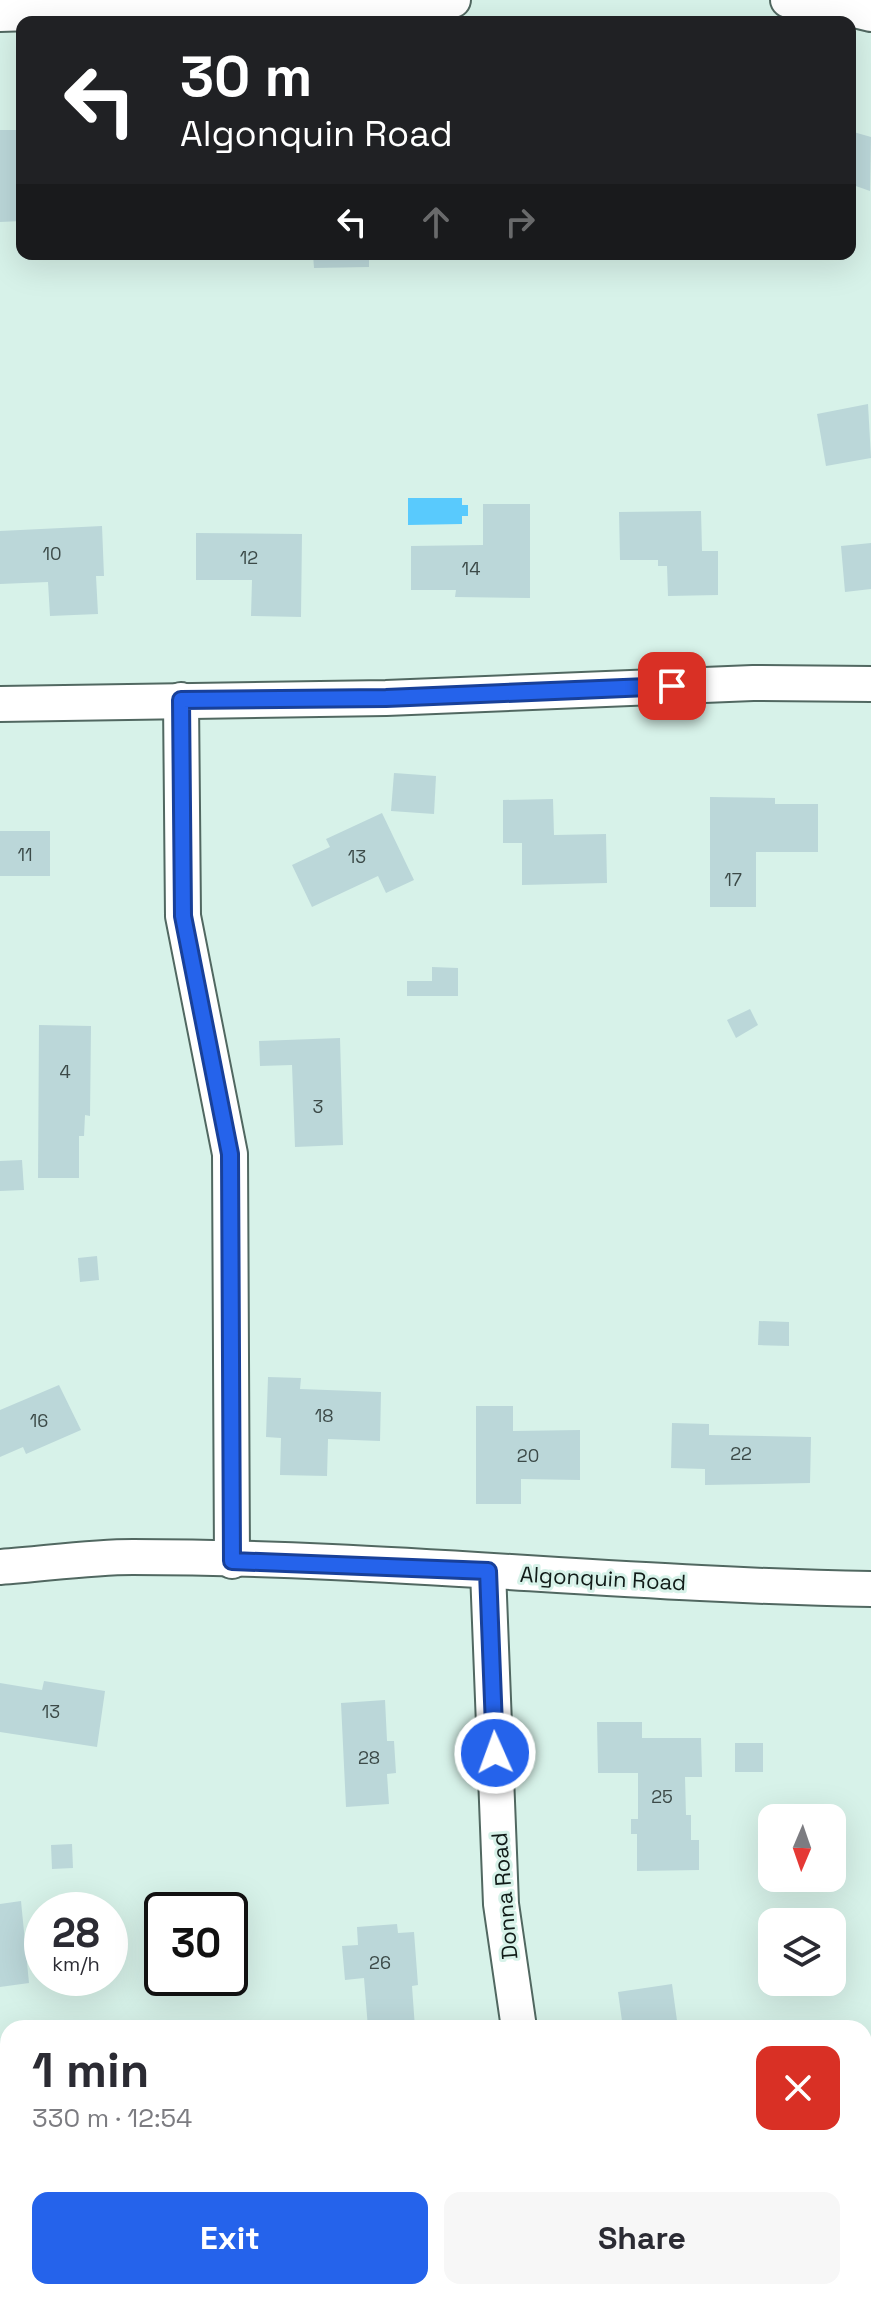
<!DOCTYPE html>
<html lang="en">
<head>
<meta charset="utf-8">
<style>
	:root { --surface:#fff; --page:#f7f7f7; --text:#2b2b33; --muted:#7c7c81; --accent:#2563eb }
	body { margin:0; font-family:"Space Grotesk",sans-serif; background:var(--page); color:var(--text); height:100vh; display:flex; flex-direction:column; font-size:30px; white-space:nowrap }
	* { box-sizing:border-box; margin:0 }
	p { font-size:26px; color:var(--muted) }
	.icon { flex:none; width:44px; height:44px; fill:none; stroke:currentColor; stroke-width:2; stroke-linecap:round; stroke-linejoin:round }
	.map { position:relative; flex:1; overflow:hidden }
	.sheet { position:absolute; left:0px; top:2020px; width:872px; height:280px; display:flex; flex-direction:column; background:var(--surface); border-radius:24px 24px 0 0; box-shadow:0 8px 32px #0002 }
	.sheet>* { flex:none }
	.hud { position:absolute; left:16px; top:16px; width:840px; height:244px; border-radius:16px; box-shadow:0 8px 32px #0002; background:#202124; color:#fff; overflow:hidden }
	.needle { width:52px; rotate:182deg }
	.buttons { position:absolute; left:758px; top:1804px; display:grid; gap:16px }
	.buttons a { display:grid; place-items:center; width:88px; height:88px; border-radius:16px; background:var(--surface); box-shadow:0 8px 32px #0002; font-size:40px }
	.speed { position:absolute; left:24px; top:1892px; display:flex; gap:16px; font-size:40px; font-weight:700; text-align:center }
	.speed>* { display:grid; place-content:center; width:104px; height:104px; border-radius:50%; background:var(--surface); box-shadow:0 8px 32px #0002; line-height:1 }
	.speed small { font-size:20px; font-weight:400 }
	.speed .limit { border:4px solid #111; border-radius:12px; background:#fff; color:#111 }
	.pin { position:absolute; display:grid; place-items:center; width:68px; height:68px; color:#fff; margin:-34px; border-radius:16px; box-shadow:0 4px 12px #0006 }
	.me { position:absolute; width:88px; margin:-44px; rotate:358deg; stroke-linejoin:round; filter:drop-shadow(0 0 6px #0008) }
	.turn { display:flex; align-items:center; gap:28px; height:168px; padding:0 32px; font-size:36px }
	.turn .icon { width:104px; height:104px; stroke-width:2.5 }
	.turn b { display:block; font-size:56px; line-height:68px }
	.lanes { display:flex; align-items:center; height:76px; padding:0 32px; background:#0003; justify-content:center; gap:40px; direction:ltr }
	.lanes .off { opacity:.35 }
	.round { display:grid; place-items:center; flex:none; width:84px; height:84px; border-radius:16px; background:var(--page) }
	.overview { display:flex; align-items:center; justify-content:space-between; height:136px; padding:0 32px }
	h1 { font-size:48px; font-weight:800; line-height:60px }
	.action { display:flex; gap:16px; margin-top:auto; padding:16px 32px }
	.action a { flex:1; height:92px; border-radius:16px; background:var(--accent); color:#fff; font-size:32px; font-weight:800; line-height:92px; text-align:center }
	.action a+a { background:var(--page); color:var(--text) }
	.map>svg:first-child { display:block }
</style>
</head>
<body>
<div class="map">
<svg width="871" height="2300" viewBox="0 0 871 2300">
	<rect width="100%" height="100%" fill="#d7f2e9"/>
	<path fill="#59cafd" d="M408,498h54v7h6v11h-6v8l-54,1z"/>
	<g fill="#bbd7d9">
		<path d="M0,130h22v91l-22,1z"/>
		<path d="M850,131l21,6 -1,54 -20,-7z"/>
		<path d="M313,254h56v13l-55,1z"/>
		<path d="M411,254h30l-1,5 -30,-1z"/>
		<path d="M868,404l3,54 -45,8 -9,-52z"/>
		<path d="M483,504h47v94l-75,-1 1,-7h-45v-44l72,-1z"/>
		<path d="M701,511l1,40h16v44l-50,1 -1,-30h-9v-6h-38l-1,-48z"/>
		<path d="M102,526l2,50h-8l2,38 -48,2 -2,-34 -48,2v-53z"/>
		<path d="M196,533l106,1 -1,83 -50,-1 1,-36h-56z"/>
		<path d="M871,543v46l-26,3 -4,-46z"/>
		<path d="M394,773l42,3 -2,38 -43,-3z"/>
		<path d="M710,797l65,1v6h43v48h-62v55h-46z"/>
		<path d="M553,799l1,36 52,-1 1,49 -85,2v-42h-19v-43z"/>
		<path d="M382,813l32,67 -28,13 -8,-17 -66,31 -20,-42 38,-18 -4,-8z"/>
		<rect x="0" y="831" width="50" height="45"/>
		<path d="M432,967l26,1v28h-51v-15h25z"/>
		<path d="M750,1009l8,16 -22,13 -9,-18z"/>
		<path d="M39,1025l52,1 -1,90 -5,-1 -1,21h-5v42h-41z"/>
		<path d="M340,1038l3,107 -48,2 -3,-82 -32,1 -1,-25z"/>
		<path d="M22,1160l2,30 -24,1v-30z"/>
		<path d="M97,1256l2,24 -19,2 -2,-24z"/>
		<path d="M759,1321l30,1v24l-31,-1z"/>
		<path d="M268,1377l33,1 -1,11 81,3 -1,49 -52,-2 -1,37 -47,-1 1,-37 -15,-1z"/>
		<path d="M59,1385l22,45 -55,24 -3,-7 -23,10v-47z"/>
		<path d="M476,1406h37v25l67,-1v50l-59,-1v25h-45z"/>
		<path d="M672,1423l37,1v11l102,2 -1,46 -105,2v-16l-34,-1z"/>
		<path d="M44,1681l61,10 -8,56 -97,-15v-49l42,7z"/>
		<path d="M385,1700l2,41h7l2,32 -9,1 2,30 -43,3 -5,-104z"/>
		<path d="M597,1722h45v16h59l1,39h-17l1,38h5v25h8v30l-62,1v-37h-6v-15h7v-46h-40z"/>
		<rect x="735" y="1743" width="28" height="29"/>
		<path d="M72,1844l1,24 -21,1 -1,-24z"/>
		<path d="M21,1901l8,82 -29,4v-83z"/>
		<path d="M397,1924l1,9 16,-1 4,53 -6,1 3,42h-47l-4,-50 -19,2 -3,-34 16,-1 -1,-18z"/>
		<path d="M672,1984l6,44h-55l-5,-36z"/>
		<path d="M8,2103v137l-8,1v-137z"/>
	</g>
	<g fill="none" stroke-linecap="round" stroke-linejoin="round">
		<defs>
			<g id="street">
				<path d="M788,0l42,4 41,10"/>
				<path d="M0,14l453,-14"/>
				<path d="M181,700l2,216 47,238 2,407"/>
				<path d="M0,704l386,-6 367,-15 118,1"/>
				<path d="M0,1567c44,-3 89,-10 133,-10 246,0 492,28 738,32"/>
				<path d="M488,1571l13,333 18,124"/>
				<path d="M567,2292l2,8"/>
			</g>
		</defs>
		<use href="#street" stroke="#516861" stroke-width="38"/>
		<use href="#street" stroke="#fff" stroke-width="34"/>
	</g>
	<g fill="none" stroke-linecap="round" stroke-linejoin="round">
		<defs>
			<path id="route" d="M495,1753l-7,-182 -256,-10 -2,-407 -47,-238 -2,-216 205,-2 286,-12"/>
		</defs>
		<use href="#route" stroke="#184099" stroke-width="20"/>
		<use href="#route" stroke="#2563eb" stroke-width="14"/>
	</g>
	<g text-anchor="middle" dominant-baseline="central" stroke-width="6" stroke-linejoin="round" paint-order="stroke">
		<g font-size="18" fill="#3c4a48">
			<text x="52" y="553">10</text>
			<text x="249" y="557">12</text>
			<text x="471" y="568">14</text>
			<text x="25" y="854">11</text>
			<text x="357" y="856">13</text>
			<text x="733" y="879">17</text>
			<text x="65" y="1071">4</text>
			<text x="318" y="1106">3</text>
			<text x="324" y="1415">18</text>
			<text x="39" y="1420">16</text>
			<text x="741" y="1453">22</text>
			<text x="528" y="1455">20</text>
			<text x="51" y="1711">13</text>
			<text x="369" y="1757">28</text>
			<text x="662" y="1796">25</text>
			<text x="380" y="1962">26</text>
		</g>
		<g font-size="22" fill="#111b18" stroke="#d7f2e9">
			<text transform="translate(603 1578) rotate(3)">Algonquin Road</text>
			<text transform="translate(504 1896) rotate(-95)">Donna Road</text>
		</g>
	</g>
</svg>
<div class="buttons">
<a><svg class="needle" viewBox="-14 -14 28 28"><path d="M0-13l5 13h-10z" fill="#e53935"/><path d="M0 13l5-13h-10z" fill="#7c7c81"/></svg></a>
<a><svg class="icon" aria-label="layers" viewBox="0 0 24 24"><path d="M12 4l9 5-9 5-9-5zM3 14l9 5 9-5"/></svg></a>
</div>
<div class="speed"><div>28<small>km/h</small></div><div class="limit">30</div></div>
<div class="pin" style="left:672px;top:686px;background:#d93025"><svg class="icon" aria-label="arrive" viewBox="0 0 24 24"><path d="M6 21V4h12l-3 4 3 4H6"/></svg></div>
<svg class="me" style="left:495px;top:1753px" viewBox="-20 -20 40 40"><circle r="17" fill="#2563eb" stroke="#fff" stroke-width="3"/><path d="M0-11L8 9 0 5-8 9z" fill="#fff"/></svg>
<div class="hud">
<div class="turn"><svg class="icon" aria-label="left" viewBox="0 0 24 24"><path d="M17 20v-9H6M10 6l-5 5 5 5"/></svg><div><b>30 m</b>Algonquin Road</div></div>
<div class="lanes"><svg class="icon" aria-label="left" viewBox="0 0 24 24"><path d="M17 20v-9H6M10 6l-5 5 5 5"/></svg><svg class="icon off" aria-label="ahead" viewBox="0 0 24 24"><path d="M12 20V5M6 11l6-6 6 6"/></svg><svg class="icon off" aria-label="right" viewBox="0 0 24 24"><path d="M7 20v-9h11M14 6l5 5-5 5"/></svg></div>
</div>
<section class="sheet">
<div class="overview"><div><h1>1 min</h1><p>330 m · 12:54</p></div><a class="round" style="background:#d93025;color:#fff"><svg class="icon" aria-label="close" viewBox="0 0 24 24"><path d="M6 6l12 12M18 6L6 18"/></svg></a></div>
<div class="action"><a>Exit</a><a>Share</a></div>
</section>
</div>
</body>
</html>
